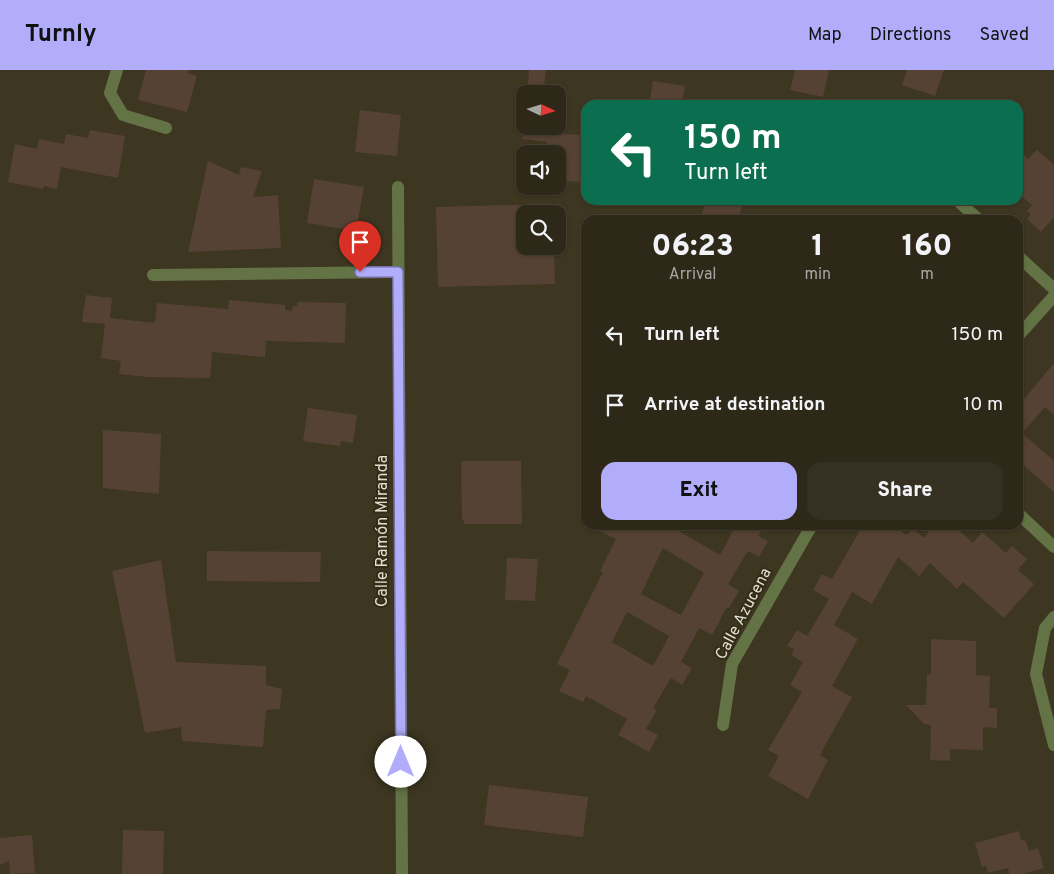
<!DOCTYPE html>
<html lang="en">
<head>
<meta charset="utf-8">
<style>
	:root { --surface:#2e2819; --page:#363022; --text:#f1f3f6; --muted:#a7a6a2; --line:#494438; --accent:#b1adfa }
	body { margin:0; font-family:Overpass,sans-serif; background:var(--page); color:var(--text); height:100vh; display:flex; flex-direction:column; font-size:19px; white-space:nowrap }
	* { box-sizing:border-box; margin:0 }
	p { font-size:16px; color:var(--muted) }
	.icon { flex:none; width:28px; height:28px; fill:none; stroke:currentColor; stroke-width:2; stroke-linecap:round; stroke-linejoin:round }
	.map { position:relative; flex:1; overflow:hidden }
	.side { position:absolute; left:581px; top:145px; width:442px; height:315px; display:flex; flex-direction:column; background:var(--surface); border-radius:15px; box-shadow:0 1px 4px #0004,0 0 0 1px var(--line) }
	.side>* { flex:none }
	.guide { position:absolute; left:581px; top:30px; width:442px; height:105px; border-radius:15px; box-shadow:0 1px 4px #0004,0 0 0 1px var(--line); background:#0b6e4f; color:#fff; overflow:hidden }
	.needle { width:32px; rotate:94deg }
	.buttons { position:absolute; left:516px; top:15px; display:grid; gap:10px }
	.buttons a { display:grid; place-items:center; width:50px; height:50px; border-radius:10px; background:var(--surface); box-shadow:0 1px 4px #0004,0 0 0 1px var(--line); font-size:25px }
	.pin { position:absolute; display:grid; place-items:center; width:42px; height:42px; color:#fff; margin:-51px -21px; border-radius:50% 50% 50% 0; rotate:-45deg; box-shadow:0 0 5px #0007 }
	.pin .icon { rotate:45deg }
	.me { position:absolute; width:55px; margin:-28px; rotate:0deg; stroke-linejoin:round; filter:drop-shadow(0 0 4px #0008) }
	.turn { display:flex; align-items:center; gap:18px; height:105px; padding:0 20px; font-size:22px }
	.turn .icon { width:65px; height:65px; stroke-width:2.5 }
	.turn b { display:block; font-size:35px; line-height:42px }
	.eta { display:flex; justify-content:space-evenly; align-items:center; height:85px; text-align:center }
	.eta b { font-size:30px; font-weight:800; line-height:35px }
	.primary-button { display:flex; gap:10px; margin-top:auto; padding:10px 20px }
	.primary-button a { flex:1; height:58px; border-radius:15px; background:var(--accent); color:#111; font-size:20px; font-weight:800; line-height:58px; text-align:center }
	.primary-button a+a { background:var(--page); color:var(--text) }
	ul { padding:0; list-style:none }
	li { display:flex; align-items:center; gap:15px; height:70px; padding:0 20px }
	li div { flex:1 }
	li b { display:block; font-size:19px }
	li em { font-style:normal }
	header { display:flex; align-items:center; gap:30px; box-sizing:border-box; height:70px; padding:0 25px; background:var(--accent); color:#111 }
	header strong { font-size:24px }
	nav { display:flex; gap:28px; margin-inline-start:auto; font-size:18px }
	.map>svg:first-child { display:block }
</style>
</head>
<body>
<header>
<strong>Turnly</strong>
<nav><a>Map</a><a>Directions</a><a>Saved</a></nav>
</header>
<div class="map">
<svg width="1054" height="804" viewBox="0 0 1054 804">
	<rect width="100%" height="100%" fill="#3d3621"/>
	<g fill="#554234" fill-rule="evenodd">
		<path d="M146,0h43l-1,3 9,3 -10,36 -49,-12z"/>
		<path d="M529,0h17l-3,24h-16z"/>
		<path d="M795,0h34l-6,27 -33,-7z"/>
		<path d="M907,0h37l-9,26 -33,-11z"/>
		<path d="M653,11l32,5 -3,19h-33z"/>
		<path d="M558,34h4l-3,30 27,1 -1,47 -27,-1v-27h-12l1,-12 -25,-3 3,-29v16h33z"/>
		<path d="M360,40l41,5 -4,41 -42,-4z"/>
		<path d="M90,60l35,6 -7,42 -57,-11 -4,22 -13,-3 -1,3 -35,-7 7,-38 22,5 2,-10 25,5 2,-10 22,4z"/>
		<path d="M1019,80l9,9 9,-9 17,15v52l-13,15 -14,-13 4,-5 -4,-3 5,-6 -13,-11z"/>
		<path d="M208,91l31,14 2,-8 21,4 -9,26 25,-2 3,53 -93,4z"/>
		<path d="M314,109l50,8 -8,44 -49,-8z"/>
		<path d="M706,130h38l-6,20h-38z"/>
		<path d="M553,134v10h-28v32h29l1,38 -117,3 -2,-80z"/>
		<path d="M86,225l26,3 -2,20 45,5 2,-20 71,6 1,-9 56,5v5l7,1 1,-5h4v-4l49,1 -1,40 -79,-2 -1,16 -53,-5 -2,26 -62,-1 -29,-3 2,-13 -20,-3 4,-34 -23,-2z"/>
		<path d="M1054,293v52l-9,-8 -23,26 32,28v31l-35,-31v-56z"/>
		<path d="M308,338l49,7 -4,28 -12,-2 -1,5 -37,-5z"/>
		<path d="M103,360l58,4 -2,60 -56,-6z"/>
		<path d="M461,391h60l1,63h-58v-4h-2z"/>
		<path d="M586,455h82l52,30 16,-30h29l-7,11 10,5 -9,16 -11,-6 -20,33 11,7 -10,17 -2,-1 -15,28 -13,-7 -18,34 11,6 -10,17 -11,-7 -18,30 4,2 -11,19 12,6 -9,17 -31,-17 9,-16 -41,-23 -3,6 -24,-11 11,-21 -13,-6 46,-92 -3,-1 16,-32zM663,478l41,25 -23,42 -40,-21zM627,542l42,24 -16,30 -41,-24z"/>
		<path d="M863,455h27l17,10 5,-6 13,9 7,-13h21l20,18 9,-11 24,21 6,-7 15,13 -9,11 16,14 -30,34 -41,-36 -6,7 -27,-26 -11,13 -21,-19 -26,47 -20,-12 -18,33 24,14 -26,47 20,11 -32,58 8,5 -20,39 -40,-23 11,-20 -11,-6 34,-58 -12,-7 13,-23 -12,-7 3,-6 -7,-3 10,-16 10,6 22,-37 -16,-9 9,-16 10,5z"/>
		<path d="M207,481l114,1 -1,30 -113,-1z"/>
		<path d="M507,488l31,1 -3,42 -30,-1z"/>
		<path d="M161,490l15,102 90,4v19l16,4 -2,20 -14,1 -3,37 -81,-6 -1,-14 -36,6 -33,-162z"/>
		<path d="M931,569l45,2v34l14,1 -1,32h8v20l-14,-1v23l-33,-1v12l-20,-1 1,-35 -7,-1 -18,-19h20l1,-31 4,1z"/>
		<path d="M489,715l99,12 -5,40 -99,-12z"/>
		<path d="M123,760l41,1 -1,43h-41z"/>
		<path d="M1019,761l2,9 5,1 3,10 9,-3 6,20 -21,6h-14l-1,-6 -20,5 -2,-8 -4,2 -7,-24z"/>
		<path d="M32,765l3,38 -25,1 -1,-13 -9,4v-27z"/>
	</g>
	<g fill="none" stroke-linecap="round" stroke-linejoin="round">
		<g stroke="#647346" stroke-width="12">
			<path d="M117,0l-7,23 13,22 43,13"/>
			<path d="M398,117l4,687"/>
			<path d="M957,130l22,20"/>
			<path d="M1019,187l35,32"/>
			<path d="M153,205l245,-3"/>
			<path d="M1019,265l35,-39"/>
			<path d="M1019,444l35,33"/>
			<path d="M1054,547l-9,11 -9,46 18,71"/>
			<path d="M723,655l9,-61 80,-139"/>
		</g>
	</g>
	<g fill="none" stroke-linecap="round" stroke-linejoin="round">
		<defs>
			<path id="route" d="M360,202h38l3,490"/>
		</defs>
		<use href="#route" stroke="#7370a2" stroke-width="12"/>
		<use href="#route" stroke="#b1adfa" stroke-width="9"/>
	</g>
	<g text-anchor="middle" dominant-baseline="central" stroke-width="4" stroke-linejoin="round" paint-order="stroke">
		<g font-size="16" fill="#e2ded1" stroke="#332c17">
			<text transform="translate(383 461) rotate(-90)">Calle Ramón Miranda</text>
			<text transform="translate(744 544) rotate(-62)">Calle Azucena</text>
		</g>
	</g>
</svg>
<div class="buttons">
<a><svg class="needle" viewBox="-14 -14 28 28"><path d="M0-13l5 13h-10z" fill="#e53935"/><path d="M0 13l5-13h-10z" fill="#a7a6a2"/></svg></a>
<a><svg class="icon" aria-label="sound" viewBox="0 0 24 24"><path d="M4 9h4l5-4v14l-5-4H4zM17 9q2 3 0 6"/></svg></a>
<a><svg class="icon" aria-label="search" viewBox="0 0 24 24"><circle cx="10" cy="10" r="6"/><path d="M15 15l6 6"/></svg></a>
</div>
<div class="pin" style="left:360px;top:202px;background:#d93025"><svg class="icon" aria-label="arrive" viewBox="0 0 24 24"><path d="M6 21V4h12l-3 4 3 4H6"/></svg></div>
<svg class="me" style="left:401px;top:692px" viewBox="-20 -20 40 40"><circle r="19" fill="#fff"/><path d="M0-13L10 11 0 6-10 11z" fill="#b1adfa"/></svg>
<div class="guide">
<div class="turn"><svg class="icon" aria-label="left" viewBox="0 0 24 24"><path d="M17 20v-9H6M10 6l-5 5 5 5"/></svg><div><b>150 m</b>Turn left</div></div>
</div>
<section class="side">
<div class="eta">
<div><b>06:23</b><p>Arrival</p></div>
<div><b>1</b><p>min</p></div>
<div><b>160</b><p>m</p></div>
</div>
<ul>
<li><svg class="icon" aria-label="left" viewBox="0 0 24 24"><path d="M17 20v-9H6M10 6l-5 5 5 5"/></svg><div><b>Turn left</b></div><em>150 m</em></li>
<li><svg class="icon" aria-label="arrive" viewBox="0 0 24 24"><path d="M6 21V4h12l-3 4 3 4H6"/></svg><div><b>Arrive at destination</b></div><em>10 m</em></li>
</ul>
<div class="primary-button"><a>Exit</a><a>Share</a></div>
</section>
</div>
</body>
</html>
